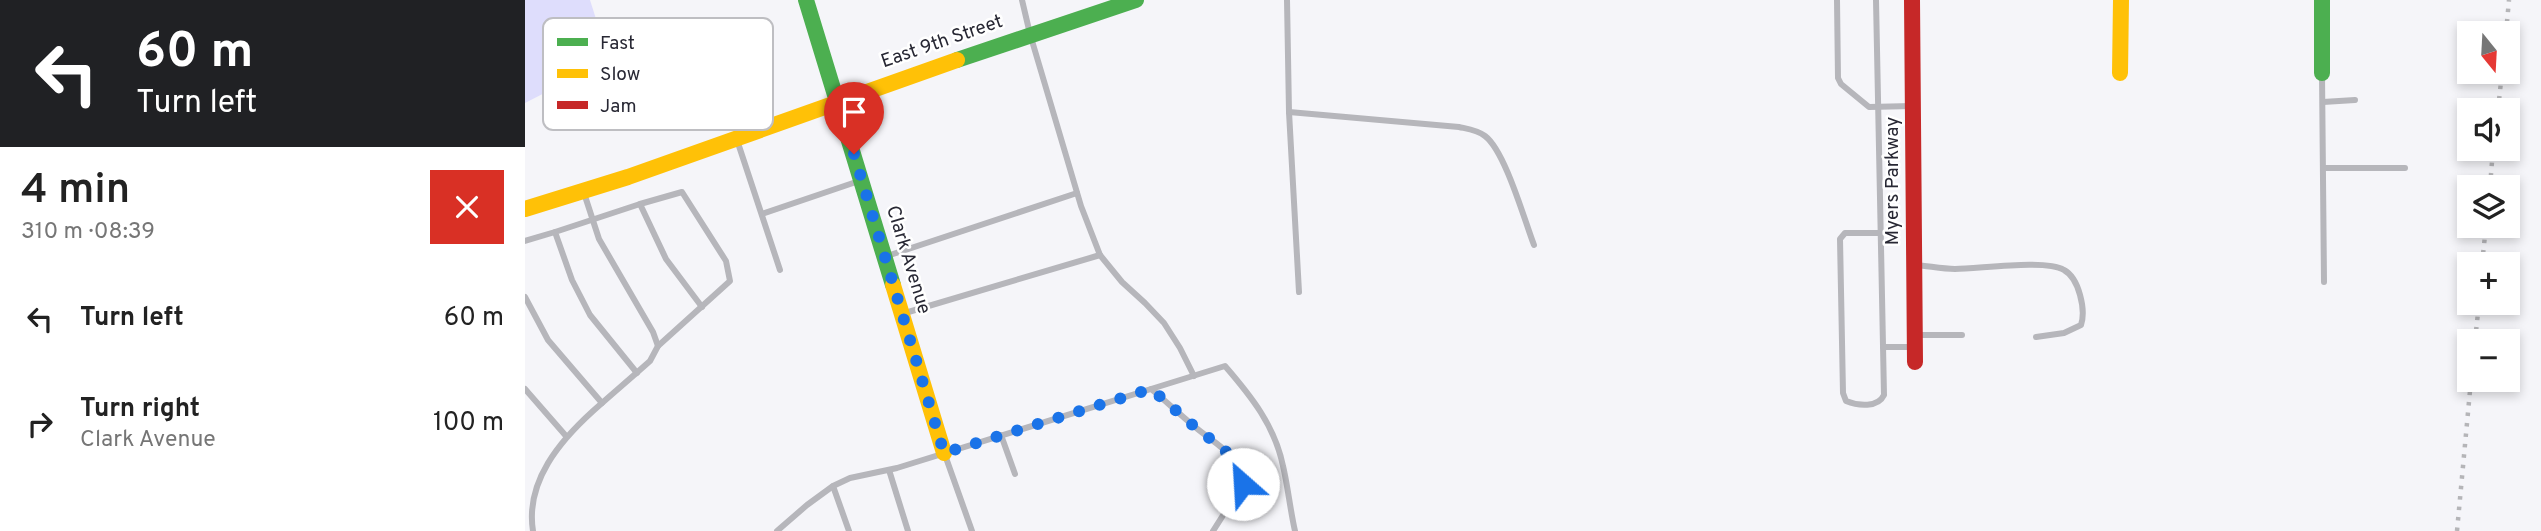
<!DOCTYPE html>
<html lang="en">
<head>
<meta charset="utf-8">
<style>
	:root { --surface:#fff; --page:#f2f2f2; --text:#222; --muted:#767676 }
	body { margin:0; font-family:Overpass,sans-serif; background:var(--page); color:var(--text); height:100vh; display:flex; flex-direction:column; font-size:26px; white-space:nowrap }
	* { box-sizing:border-box; margin:0 }
	p { font-size:23px; color:var(--muted) }
	.icon { flex:none; width:38px; height:38px; fill:none; stroke:currentColor; stroke-width:2; stroke-linecap:round; stroke-linejoin:round }
	.map { position:relative; flex:1; overflow:hidden }
	.sheet { display:flex; flex-direction:column; background:var(--surface); width:525px }
	.sheet>* { flex:none }
	.banner { background:#202124; color:#fff; overflow:hidden }
	.needle { width:46px; rotate:162deg }
	.controls { position:absolute; left:1932px; top:21px; display:grid; gap:14px }
	.controls a { display:grid; place-items:center; width:63px; height:63px; border-radius:0px; background:var(--surface); box-shadow:0 4px 10px #0003; font-size:35px }
	.pin { position:absolute; display:grid; place-items:center; width:60px; height:60px; color:#fff; margin:-72px -30px; border-radius:50% 50% 50% 0; rotate:-45deg; box-shadow:0 0 7px #0007 }
	.pin .icon { rotate:45deg }
	.me { position:absolute; width:77px; margin:-38px; rotate:334deg; stroke-linejoin:round; filter:drop-shadow(0 0 5px #0008) }
	.turn { display:flex; align-items:center; gap:24px; height:147px; padding:0 21px; font-size:32px }
	.turn .icon { width:91px; height:91px; stroke-width:2.5 }
	.turn b { display:block; font-size:49px; line-height:60px }
	.round { display:grid; place-items:center; flex:none; width:74px; height:74px; border-radius:0px; background:var(--page) }
	.headline { display:flex; align-items:center; justify-content:space-between; height:119px; padding:0 21px }
	h1 { font-size:42px; font-weight:600; line-height:52px }
	ul { padding:0; list-style:none }
	li { display:flex; align-items:center; gap:21px; height:105px; padding:0 21px }
	li div { flex:1 }
	li b { display:block; font-size:26px }
	li em { font-style:normal }
	main { display:flex; flex:1; min-height:0 }
	.map>svg:first-child { display:block }
</style>
</head>
<body>
<main>
<section class="sheet">
<div class="banner">
<div class="turn"><svg class="icon" aria-label="left" viewBox="0 0 24 24"><path d="M17 20v-9H6M10 6l-5 5 5 5"/></svg><div><b>60 m</b>Turn left</div></div>
</div>
<div class="headline"><div><h1>4 min</h1><p>310 m · 08:39</p></div><a class="round" style="background:#d93025;color:#fff"><svg class="icon" aria-label="close" viewBox="0 0 24 24"><path d="M6 6l12 12M18 6L6 18"/></svg></a></div>
<ul>
<li><svg class="icon" aria-label="left" viewBox="0 0 24 24"><path d="M17 20v-9H6M10 6l-5 5 5 5"/></svg><div><b>Turn left</b></div><em>60 m</em></li>
<li><svg class="icon" aria-label="right" viewBox="0 0 24 24"><path d="M7 20v-9h11M14 6l5 5-5 5"/></svg><div><b>Turn right</b><p>Clark Avenue</p></div><em>100 m</em></li>
</ul>
</section>
<div class="map">
<svg width="2016" height="531" viewBox="0 0 2016 531">
	<rect width="100%" height="100%" fill="#f5f5f9"/>
	<path fill="#deddfc" d="M0,0h65l19,60 -84,43z"/>
	<g fill="none" stroke-linecap="round" stroke-linejoin="round">
		<g stroke="#b6b6bb" stroke-width="6">
			<path d="M497,0l8,34 51,172 19,49"/>
			<path d="M762,0l2,112 10,180"/>
			<path d="M1312,0l1,78 3,6 28,23 43,-1"/>
			<path d="M1351,0l8,395c-6,13 -26,11 -38,6l-3,-8 -3,-154 5,-6h36"/>
			<path d="M1797,74l2,208"/>
			<path d="M1798,102l32,-2"/>
			<path d="M764,112l170,15c9,2 18,3 26,9 20,15 39,83 49,109"/>
			<path d="M212,140l43,130"/>
			<path d="M1798,168h82"/>
			<path d="M59,193l15,46 54,93 5,14"/>
			<path d="M237,214l97,-33"/>
			<path d="M0,241l30,-9"/>
			<path d="M362,256l190,-63"/>
			<path d="M1391,265c13,1 26,4 39,4 24,0 90,-10 109,1 15,8 22,40 17,55l-17,8 -28,4"/>
			<path d="M0,297l23,43 54,63"/>
			<path d="M380,313l195,-58 22,27 23,21 19,20 16,25 14,28"/>
			<path d="M1390,335h47"/>
			<path d="M1358,347h30"/>
			<path d="M112,373l-47,-58 -18,-35 -17,-48 85,-28 26,55 36,48"/>
			<path d="M0,389l41,47"/>
			<path d="M626,389l74,-23c26,30 50,60 58,100 5,21 7,43 12,65"/>
			<path d="M476,435l14,39"/>
			<path d="M420,455l27,76"/>
			<path d="M364,470l19,61"/>
			<path d="M308,486l16,45"/>
			<path d="M8,531c-8,-50 28,-91 60,-120 19,-17 38,-33 57,-50l8,-15 72,-65 -4,-20 -44,-69 -42,12"/>
			<path d="M252,531l30,-26 26,-19 17,-8 47,-10 254,-79c15,12 28,25 43,37 19,17 48,29 49,58l-30,47"/>
		</g>
		<g stroke="#4caf50" stroke-width="16">
			<path d="M281,0l87,285"/>
			<path d="M1797,0v73"/>
			<path d="M432,60l179,-60"/>
		</g>
		<g stroke="#ffc107" stroke-width="16">
			<path d="M1595,73l1,-73"/>
			<path d="M0,209l103,-32 329,-117"/>
			<path d="M368,285l51,168"/>
		</g>
		<path stroke="#c62828" stroke-width="16" d="M1387,0l3,362"/>
		<g stroke="#b5b5b8" stroke-width="4.5" stroke-dasharray="3.5 7" stroke-linecap="butt">
			<path d="M1981,33l3,-33"/>
			<path d="M1973,110l4,-38"/>
			<path d="M1965,187l3,-38"/>
			<path d="M1957,264l4,-38"/>
			<path d="M1950,341l4,-38"/>
			<path d="M1932,531l14,-151"/>
		</g>
	</g>
	<g fill="none" stroke-linecap="round" stroke-linejoin="round">
		<path stroke="#1a73e8" stroke-width="12" stroke-dasharray="0 21.6" d="M329,154l90,299 207,-64c15,12 28,25 43,37 19,17 47,29 49,58"/>
	</g>
	<g text-anchor="middle" dominant-baseline="central" stroke-width="5" stroke-linejoin="round" paint-order="stroke">
		<g font-size="19" fill="#282834" stroke="#fff">
			<text transform="translate(417 42) rotate(-19)">East 9th Street</text>
			<text transform="translate(1368 181) rotate(-90)">Myers Parkway</text>
			<text transform="translate(383 260) rotate(73)">Clark Avenue</text>
		</g>
	</g>
	<rect x="18" y="18" width="230" height="112" rx="10" fill="#fff" stroke="#bebec2" stroke-width="2"/>
	<rect x="32" y="38" width="31" height="8" fill="#4caf50"/>
	<rect x="32" y="69" width="31" height="9" fill="#ffc107"/>
	<rect x="32" y="101" width="31" height="8" fill="#c62828"/>
	<g font-size="19" fill="#282834">
		<text x="75" y="49">Fast</text>
		<text x="75" y="80">Slow</text>
		<text x="75" y="112">Jam</text>
	</g>
</svg>
<div class="controls">
<a><svg class="needle" viewBox="-14 -14 28 28"><path d="M0-13l5 13h-10z" fill="#e53935"/><path d="M0 13l5-13h-10z" fill="#767676"/></svg></a>
<a><svg class="icon" aria-label="sound" viewBox="0 0 24 24"><path d="M4 9h4l5-4v14l-5-4H4zM17 9q2 3 0 6"/></svg></a>
<a><svg class="icon" aria-label="layers" viewBox="0 0 24 24"><path d="M12 4l9 5-9 5-9-5zM3 14l9 5 9-5"/></svg></a>
<a>+</a>
<a>−</a>
</div>
<div class="pin" style="left:329px;top:154px;background:#d93025"><svg class="icon" aria-label="arrive" viewBox="0 0 24 24"><path d="M6 21V4h12l-3 4 3 4H6"/></svg></div>
<svg class="me" style="left:718px;top:484px" viewBox="-20 -20 40 40"><circle r="19" fill="#fff"/><path d="M0-13L10 11 0 6-10 11z" fill="#1a73e8"/></svg>
</div>
</main>
</body>
</html>
